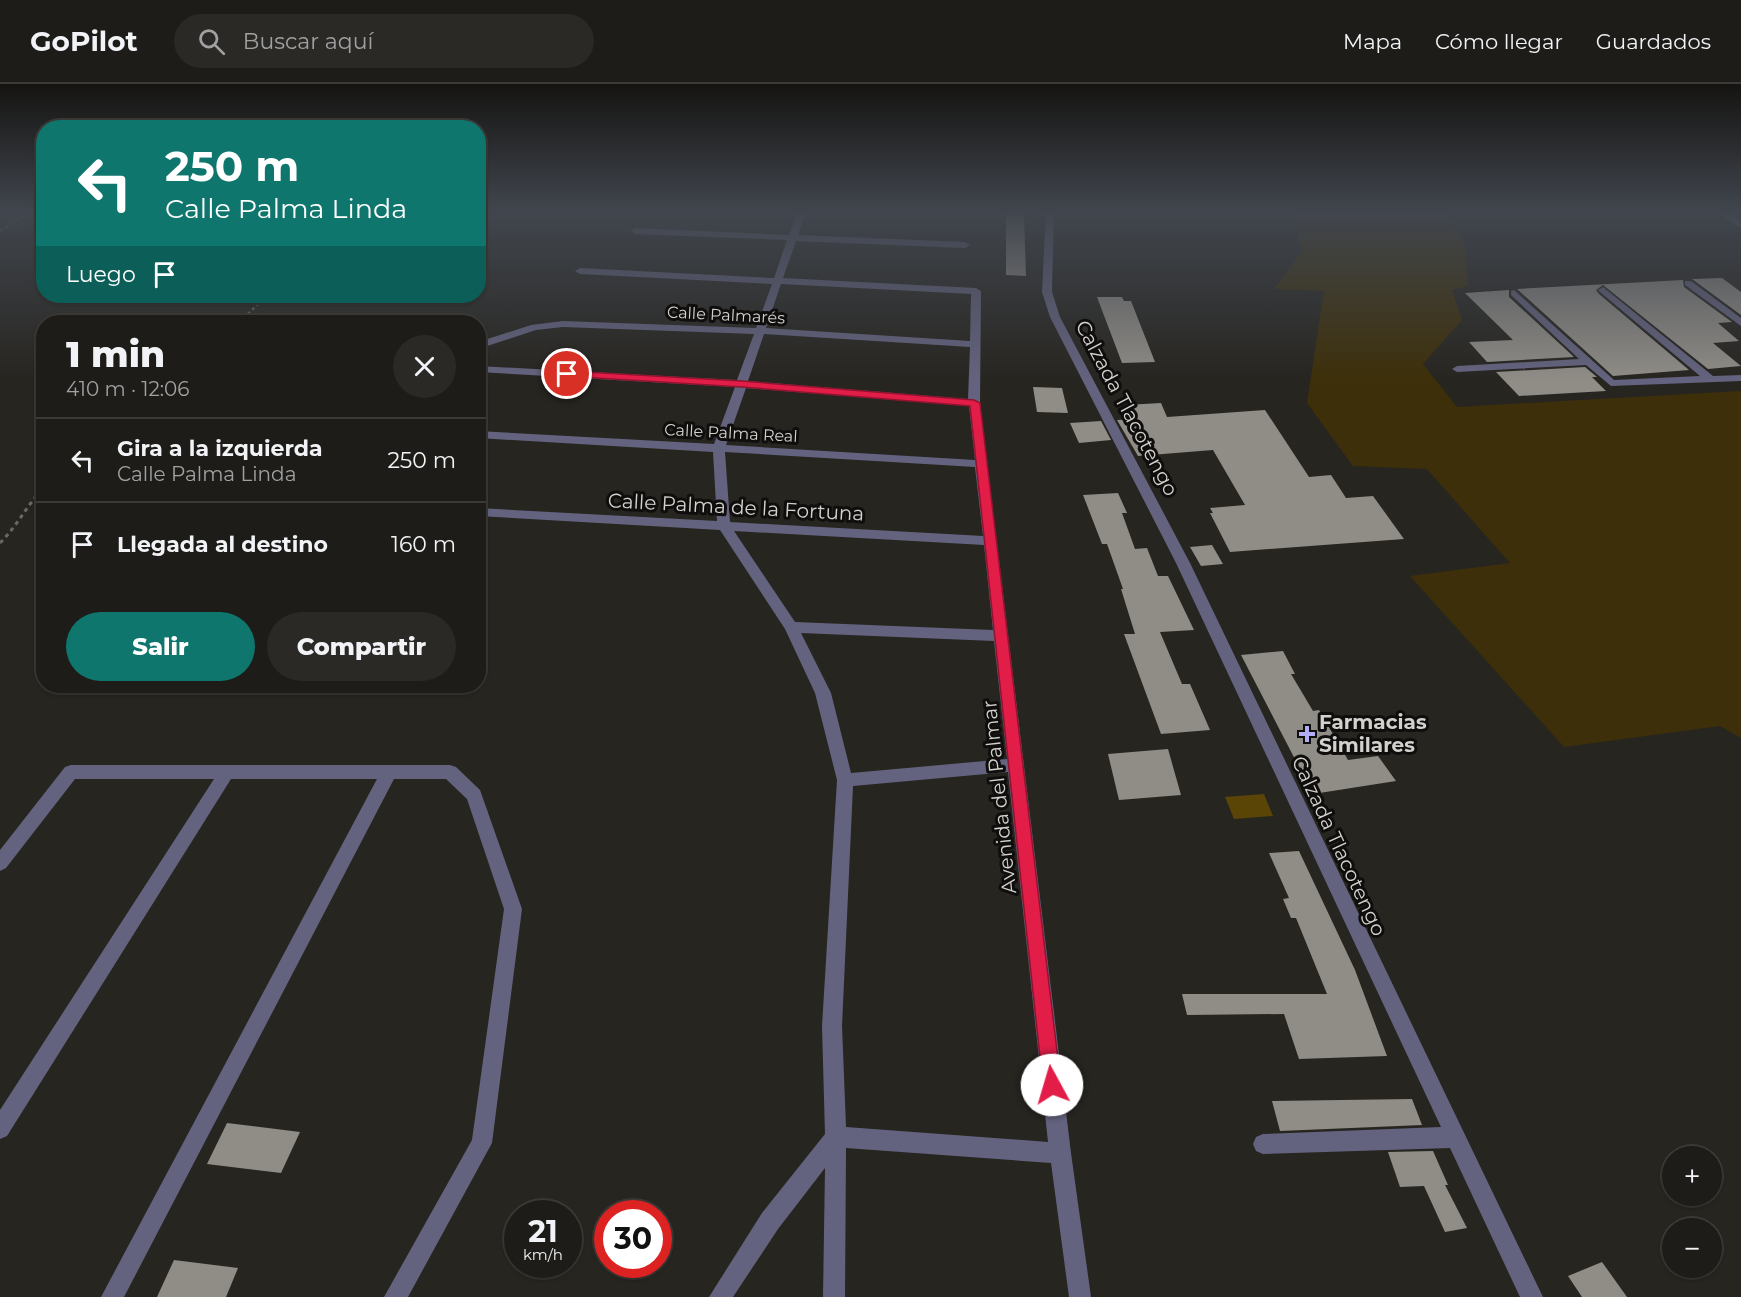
<!DOCTYPE html>
<html lang="es">
<head>
<meta charset="utf-8">
<style>
	:root { --surface:#1d1c18; --page:#2a2925; --text:#f1f3f6; --muted:#a0a1a2; --line:#3b3a37; --accent:#0f766e }
	body { margin:0; font-family:Montserrat,sans-serif; background:var(--page); color:var(--text); height:100vh; display:flex; flex-direction:column; font-size:22px; white-space:nowrap }
	* { box-sizing:border-box; margin:0 }
	p { font-size:20px; color:var(--muted) }
	.icon { flex:none; width:33px; height:33px; fill:none; stroke:currentColor; stroke-width:2; stroke-linecap:round; stroke-linejoin:round }
	.map { position:relative; flex:1; overflow:hidden }
	.side { position:absolute; left:36px; top:231px; width:450px; height:378px; display:flex; flex-direction:column; background:var(--surface); border-radius:24px; box-shadow:0 2px 4px #0004,0 0 0 2px var(--line) }
	.side>* { flex:none }
	.hud { position:absolute; left:36px; top:36px; width:450px; height:183px; border-radius:24px; box-shadow:0 2px 4px #0004,0 0 0 2px var(--line); background:#0f766e; color:#fff; overflow:hidden }
	.fabs { position:absolute; left:1662px; top:1062px; display:grid; gap:12px }
	.fabs a { display:grid; place-items:center; width:60px; height:60px; border-radius:50%; background:var(--surface); box-shadow:0 2px 4px #0004,0 0 0 2px var(--line); font-size:30px }
	.speed { position:absolute; left:504px; top:1116px; display:flex; gap:12px; font-size:30px; font-weight:700; text-align:center }
	.speed>* { display:grid; place-content:center; width:78px; height:78px; border-radius:50%; background:var(--surface); box-shadow:0 2px 4px #0004,0 0 0 2px var(--line); line-height:1 }
	.speed small { font-size:15px; font-weight:400 }
	.speed .limit { border:9px solid #d22; background:#fff; color:#111 }
	.pin { position:absolute; display:grid; place-items:center; width:51px; height:51px; color:#fff; margin:-26px; border:3px solid #fff; border-radius:50%; box-shadow:0 2px 6px #0007 }
	.me { position:absolute; width:66px; margin:-33px; rotate:354deg; stroke-linejoin:round; filter:drop-shadow(0 0 4px #0008) }
	.turn { display:flex; align-items:center; gap:21px; height:126px; padding:0 30px; font-size:27px }
	.turn .icon { width:78px; height:78px; stroke-width:2.5 }
	.turn b { display:block; font-size:42px; line-height:51px }
	.then { display:flex; align-items:center; height:57px; padding:0 30px; background:#0003; gap:12px; font-size:22px }
	.round { display:grid; place-items:center; flex:none; width:63px; height:63px; border-radius:32px; background:var(--page) }
	.overview { display:flex; align-items:center; justify-content:space-between; height:102px; padding:0 30px }
	h1 { font-size:36px; font-weight:800; line-height:45px }
	.button { display:flex; gap:12px; margin-top:auto; padding:12px 30px }
	.button a { flex:1; height:69px; border-radius:36px; background:var(--accent); color:#fff; font-size:24px; font-weight:800; line-height:69px; text-align:center }
	.button a+a { background:var(--page); color:var(--text) }
	ul { padding:0; list-style:none }
	li { display:flex; align-items:center; gap:18px; height:84px; padding:0 30px; border-top:2px solid var(--line) }
	li div { flex:1 }
	li b { display:block; font-size:22px }
	li em { font-style:normal }
	header { display:flex; align-items:center; gap:36px; box-sizing:border-box; height:84px; padding:0 30px; background:var(--surface); border-bottom:2px solid var(--line) }
	header strong { font-size:28px }
	nav { display:flex; gap:33px; margin-inline-start:auto; font-size:21px }
	.search { width:420px; height:54px; background:var(--page); display:flex; align-items:center; gap:15px; box-sizing:border-box; padding:0 21px; border-radius:33px; color:var(--muted); font-size:22px }
	.map>svg:first-child { display:block }
</style>
</head>
<body>
<header>
<strong>GoPilot</strong>
<div class="search"><svg class="icon" aria-label="search" viewBox="0 0 24 24"><circle cx="10" cy="10" r="6"/><path d="M15 15l6 6"/></svg>Buscar aquí</div>
<nav><a>Mapa</a><a>Cómo llegar</a><a>Guardados</a></nav>
</header>
<div class="map">
<svg width="1741" height="1213" viewBox="0 0 1741 1213">
	<rect width="100%" height="100%" fill="#272520"/>
	<path fill="#3d2f09" d="M1293,127h152l19,30 4,45 -16,4 10,30 -39,44 34,43 284,-16v347l-21,-12 -156,21 -154,-171 100,-13 -83,-94 -74,-3 -46,-63 17,-112 -50,-2 28,-38z"/>
	<path fill="#5a4507" d="M1264,710l9,22 -39,3 -9,-22z"/>
	<g fill="#908d87">
		<path d="M1006,129l18,1 2,62 -20,-1z"/>
		<path d="M1722,194l19,14v23l-49,-36z"/>
		<path d="M1683,196l1,7 48,35 -14,1 21,18 -26,2 28,23 -33,3 -105,-84 -7,5 3,4 90,76 -76,6 -96,-87z"/>
		<path d="M1509,206v7l65,60 -87,5 -18,-20 44,-2 -48,-47z"/>
		<path d="M1097,213h25l2,4h7l24,61 -33,1z"/>
		<path d="M1585,283l12,10h-5l14,14 -87,5 -23,-24z"/>
		<path d="M1033,303l29,1 6,25 -31,-1z"/>
		<path d="M1161,319l6,14 98,-7 44,67 22,-2 15,23 27,-2 31,43 -174,13 -20,-39h3l-3,-5 35,-3 -32,-55 -75,6 -21,-36 16,-1 -7,-14z"/>
		<path d="M1101,337l10,19 -32,3 -9,-20z"/>
		<path d="M1118,409l9,20h-5l13,36 12,-1 11,28h10l26,54 -34,2 22,52h8l20,46 -49,4 -37,-100h11l-14,-45h2l-16,-45h-5l-19,-49z"/>
		<path d="M1212,461l11,19 -22,2 -11,-19z"/>
		<path d="M1283,567l12,23h-4l22,37 6,-1 29,50 30,-4 18,25 -83,13 -72,-139z"/>
		<path d="M1168,665l13,46 -62,5 -11,-46z"/>
		<path d="M1299,767l56,119 32,86 -88,3 -15,-45 -97,1 -5,-21h145l-31,-76h-5l-8,-19 6,-1 -20,-45z"/>
		<path d="M1412,1015l10,26 -142,6 -8,-30z"/>
		<path d="M227,1039l73,9 -19,41 -74,-9z"/>
		<path d="M1433,1067l15,34h-3l22,43 -22,4 -21,-46 -24,1 -12,-35z"/>
		<path d="M174,1176l64,8 -12,29h-69z"/>
		<path d="M1602,1178l25,35h-45l-14,-21z"/>
	</g>
	<g fill="none" stroke-linecap="round" stroke-linejoin="round">
		<g stroke="#6a6864" stroke-width="2" stroke-dasharray="3 3" stroke-linecap="butt">
			<path d="M0,147l32,-20"/>
			<path d="M239,238l28,-26"/>
		</g>
		<path stroke="#6a6864" stroke-width="3" stroke-dasharray="4 4" stroke-linecap="butt" d="M0,459c18,-18 27,-38 44,-56"/>
		<g fill="#64637f" fill-rule="evenodd">
			<path d="M798,127h8l-8,24 167,7 5,3 -5,3 -169,-7 -13,37 193,10 5,3 -1,112 91,750 20,144h-22l-18,-134 -205,-15 -1,149h-22l2,-129 -47,61 -45,68h-24l53,-84 63,-79 -3,-108 15,-246 -22,-87 -30,-64 -65,-99 -242,-14v-8l239,13 -4,-69 -235,-14v-7l236,13 21,-57 -257,-15v-6l259,14 17,-46 -191,-7 -27,3 -58,19v-7l53,-17 32,-4 193,7 16,-44 -192,-10 -5,-3 5,-3 194,10 13,-38 -152,-6 -4,-3 4,-3 154,7zM781,200l190,10 -1,47 -204,-13zM764,250l206,13 -2,52 -220,-18zM746,304l223,18 6,54 -249,-15zM725,368l250,15 8,69 -253,-14zM734,447l250,14 9,85 -198,-8zM801,549l193,8 13,118 -156,14 -20,-80zM1008,688l40,370 -202,-15 -4,-101 11,-240z"/>
			<path d="M1046,127h8l-2,81 8,25 130,246 353,734h-23l-70,-149 -187,6 -7,-3 -3,-7 3,-7 7,-3 178,-7 -265,-564 -126,-246 -8,-25z"/>
			<path d="M1716,127h10l15,10v7z"/>
			<path d="M1685,197h6l50,37v8l-56,-41z"/>
			<path d="M1603,203l110,89 28,-1v6l-130,5 -25,-21 -129,7 -5,-3 5,-3 122,-7 -68,-64v-4l3,-1 100,90 86,-4 -100,-84 -2,-2z"/>
			<path d="M71,681h379l6,2 24,23 42,119 -30,234 -84,154h-24l88,-157 32,-231 -37,-110 -21,-20h-52l-270,518h-23l276,-518h-146l-224,357 -7,3v-29l214,-331h-139l-69,89 -6,3v-21l65,-83z"/>
		</g>
	</g>
	<linearGradient id="sky" x2="0" y2="1"><stop stop-color="#151412"/><stop offset="0.43" stop-color="#41464e"/><stop offset="1" stop-color="#41464e" stop-opacity="0"/></linearGradient>
	<rect width="1741" height="297" fill="url(#sky)"/>
	<path fill="#e11d48" stroke="#92132f" stroke-width="1.5" d="M567,287l175,10 232,19 6,3 81,682 -2,6 -7,3 -6,-3 -3,-6 -73,-679 -228,-19 -179,-11v-4z"/>
	<path fill="#b2adf9" stroke="#0f0e0c" stroke-width="2" d="M1304 641h6v6h6v6h-6v6h-6v-6h-6v-6h6z"/>
	<g text-anchor="middle" dominant-baseline="central" stroke-width="6" stroke-linejoin="round" paint-order="stroke">
		<g font-size="16" fill="#d3d1ce" stroke="#0f0e0c">
			<text transform="translate(726 231) rotate(3)">Calle Palmarés</text>
			<text transform="translate(731 349) rotate(3)">Calle Palma Real</text>
		</g>
		<g font-size="20" fill="#d3d1ce" stroke="#0f0e0c">
			<text transform="translate(1127 324) rotate(62)">Calzada Tlacotengo</text>
			<text transform="translate(736 423) rotate(3)">Calle Palma de la Fortuna</text>
			<text transform="translate(999 713) rotate(-96)">Avenida del Palmar</text>
			<text transform="translate(1339 762) rotate(65)">Calzada Tlacotengo</text>
		</g>
		<g font-size="20" font-weight="bold" fill="#d3d1ce" stroke="#0f0e0c" text-anchor="start">
			<text x="1319" y="638">Farmacias<tspan x="1319" dy="23">Similares</tspan></text>
		</g>
	</g>
</svg>
<div class="fabs">
<a>+</a>
<a>−</a>
</div>
<div class="speed"><div>21<small>km/h</small></div><div class="limit">30</div></div>
<div class="pin" style="left:567px;top:290px;background:#d93025"><svg class="icon" aria-label="arrive" viewBox="0 0 24 24"><path d="M6 21V4h12l-3 4 3 4H6"/></svg></div>
<svg class="me" style="left:1052px;top:1001px" viewBox="-20 -20 40 40"><circle r="19" fill="#fff"/><path d="M0-13L10 11 0 6-10 11z" fill="#e11d48"/></svg>
<div class="hud">
<div class="turn"><svg class="icon" aria-label="left" viewBox="0 0 24 24"><path d="M17 20v-9H6M10 6l-5 5 5 5"/></svg><div><b>250 m</b>Calle Palma Linda</div></div>
<div class="then">Luego<svg class="icon" aria-label="arrive" viewBox="0 0 24 24"><path d="M6 21V4h12l-3 4 3 4H6"/></svg></div>
</div>
<section class="side">
<div class="overview"><div><h1>1 min</h1><p>410 m · 12:06</p></div><a class="round"><svg class="icon" aria-label="close" viewBox="0 0 24 24"><path d="M6 6l12 12M18 6L6 18"/></svg></a></div>
<ul>
<li><svg class="icon" aria-label="left" viewBox="0 0 24 24"><path d="M17 20v-9H6M10 6l-5 5 5 5"/></svg><div><b>Gira a la izquierda</b><p>Calle Palma Linda</p></div><em>250 m</em></li>
<li><svg class="icon" aria-label="arrive" viewBox="0 0 24 24"><path d="M6 21V4h12l-3 4 3 4H6"/></svg><div><b>Llegada al destino</b></div><em>160 m</em></li>
</ul>
<div class="button"><a>Salir</a><a>Compartir</a></div>
</section>
</div>
</body>
</html>
